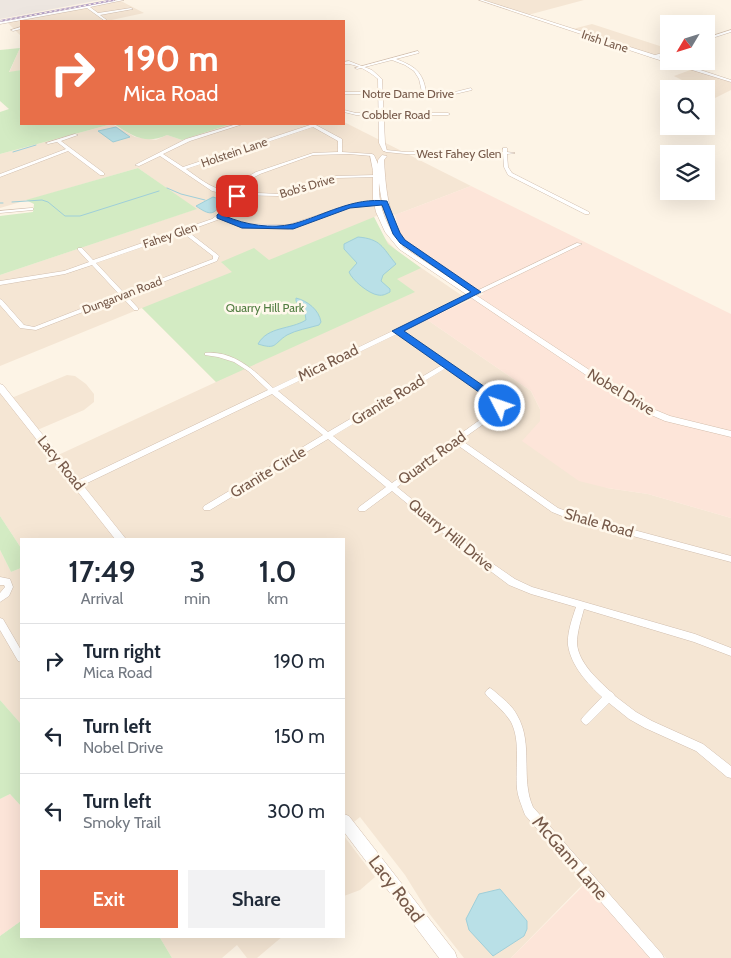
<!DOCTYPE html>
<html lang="en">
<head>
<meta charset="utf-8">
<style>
	:root { --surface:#fff; --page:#f2f2f3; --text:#1f2937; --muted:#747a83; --line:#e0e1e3; --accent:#e86f49 }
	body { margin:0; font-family:Cabin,sans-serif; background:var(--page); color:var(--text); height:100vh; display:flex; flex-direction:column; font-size:19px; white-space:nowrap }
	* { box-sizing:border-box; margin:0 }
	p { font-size:16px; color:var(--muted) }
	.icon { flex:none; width:28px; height:28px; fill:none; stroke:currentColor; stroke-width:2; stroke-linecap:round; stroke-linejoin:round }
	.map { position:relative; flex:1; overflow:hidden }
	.side { position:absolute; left:20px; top:538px; width:325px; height:400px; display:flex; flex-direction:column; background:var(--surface); border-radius:0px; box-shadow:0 5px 20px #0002 }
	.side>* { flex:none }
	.guide { position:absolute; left:20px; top:20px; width:325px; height:105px; border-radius:0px; box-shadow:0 5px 20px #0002; background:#e86f49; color:#fff; overflow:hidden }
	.needle { width:32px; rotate:232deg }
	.controls { position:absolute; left:660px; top:15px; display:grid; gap:10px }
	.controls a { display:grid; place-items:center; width:55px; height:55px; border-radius:0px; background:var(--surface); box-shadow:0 5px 20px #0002; font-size:25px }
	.pin { position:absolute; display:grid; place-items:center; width:42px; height:42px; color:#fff; margin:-21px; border-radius:10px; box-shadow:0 2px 8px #0006 }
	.me { position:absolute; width:55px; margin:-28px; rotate:311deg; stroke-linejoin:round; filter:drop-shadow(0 0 4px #0008) }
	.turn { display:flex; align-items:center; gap:18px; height:105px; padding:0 20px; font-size:22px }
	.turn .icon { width:65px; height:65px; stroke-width:2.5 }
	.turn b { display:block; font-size:35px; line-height:42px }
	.eta { display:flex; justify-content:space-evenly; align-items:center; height:85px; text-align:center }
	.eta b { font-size:30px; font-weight:600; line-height:35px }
	.action { display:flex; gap:10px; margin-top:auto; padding:10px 20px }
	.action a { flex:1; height:58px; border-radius:0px; background:var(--accent); color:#fff; font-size:20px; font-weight:600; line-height:58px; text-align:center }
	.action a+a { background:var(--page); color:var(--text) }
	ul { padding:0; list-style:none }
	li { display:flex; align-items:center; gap:15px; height:75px; padding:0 20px; border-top:1px solid var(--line) }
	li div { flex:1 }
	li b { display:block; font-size:19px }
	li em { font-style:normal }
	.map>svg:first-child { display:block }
</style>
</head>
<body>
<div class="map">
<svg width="731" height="958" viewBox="0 0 731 958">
	<rect width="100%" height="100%" fill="#fdf4e6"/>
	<g fill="#f5e6d4">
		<path d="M484,0h100l-56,15z"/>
		<path d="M121,1l23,12 -37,8h-86v49l-12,3 11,-25v-13l-13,-13z"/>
		<path d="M592,24l77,25v3l-15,5 -85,-27z"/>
		<path d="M693,69l38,12v9l-16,8 -9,-1v-8h-17l-10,-5 5,-3 -10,-5z"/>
		<path d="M344,122l127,64 -76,29 -14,-1 -7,3 9,20 15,15 66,45 -33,15 -5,7 105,72 9,18v12l67,67 41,6 83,24v440h-65l-74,-83 -81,83h-47l-36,-46 -23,-37 -45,-58 -16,13v-291h-323v9l-21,-32v-128l9,11 58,-24 8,1 11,8 8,10v8l-10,8 -49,21 21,25 160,-74 -74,-74 -142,58v-91l196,-66 -58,-41 -138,40v-54l112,-30 23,13 21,3 11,-5 15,5 49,-16z"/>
		<path d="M0,550l11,22 10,-4v156l-21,-24z"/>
		<path d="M344,836l31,41 -15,13 -16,6z"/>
		<path d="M159,936h124l-26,22h-10l-10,-13 -15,13h-50z"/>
	</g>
	<g fill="#fde5d9">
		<path d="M471,186l260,128v204l-83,-24 -41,-6 -28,-7 -57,-40 18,-20v-12l-9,-18 -105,-72 58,-25 -78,-53 -6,-8 -5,-18z"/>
		<path d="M10,794l11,12v115l-21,15v-137z"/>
		<path d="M585,884l65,74h-139z"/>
	</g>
	<path fill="#ede6e0" d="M0,0h100l-100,19z"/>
	<g fill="#d3ebc3">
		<path d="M20,48l-11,24 12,-2v54h91l-112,30v-42l9,-3 -9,-8v-51z"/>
		<path d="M114,124h117l-49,16 -15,-5c-22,10 -34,1 -53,-11z"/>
		<path d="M138,168l59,41 -197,66v-59l33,-4 1,-8 -8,-4z"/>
		<path d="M374,217l14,27 33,24 -24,11 18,13 -199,90 -74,-74 90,-36 -11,-10 33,-14 15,12z"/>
		<path d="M0,516l21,32v20l-10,4 -11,-22z"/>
		<path d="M0,700l21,24v82l-11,-12 -10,5z"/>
		<path d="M21,921v15h138l13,22h-172v-22z"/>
	</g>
	<g fill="#b9e0e7" stroke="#9fcfd9">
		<path d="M116,127l14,10 -17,5 -15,-11z"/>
		<path d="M213,197l9,3c-7,17 -13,15 -26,6z"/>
		<path d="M358,237c23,2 24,10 38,27l-13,11 -2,6 9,8v3c-4,2 -7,4 -12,3 -9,-1 -26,-15 -29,-23l8,-9 -13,-14v-5z"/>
		<path d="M296,298c12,3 23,12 25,24l-2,3c-10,3 -23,5 -32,10 -14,9 -10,15 -29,9 10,-18 32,-14 48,-24l-1,-7 -9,-12z"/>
		<path d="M500,889l27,32v8l-3,7 -31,20 -24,-26 -3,-11 13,-25z"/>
	</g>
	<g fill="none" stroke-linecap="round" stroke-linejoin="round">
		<g stroke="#9fcfd9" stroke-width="1">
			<path d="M13,152l23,-7"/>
			<path d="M167,188l14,6 24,6"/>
			<path d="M12,202l30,-2 6,2 17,14h15l79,-25"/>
			<path d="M0,203h3"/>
		</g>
		<defs>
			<g id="street">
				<path d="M118,0h6l-34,7 8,6 33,-5 2,1 -33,6 8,6h-3l-18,-13 -87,16v-2z"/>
				<path d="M479,0h4l172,55 14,-4v2l-10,4 10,3v1h4l58,19v2l-78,-24z"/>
				<path d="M21,27v2l-8,2 -2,-1z"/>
				<path d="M731,30v2l-25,8v-2z"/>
				<path d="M418,51l1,2 -23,6c18,7 27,12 30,33h29l16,-4 1,2 -17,4h-111v-2h78l-3,-13 -5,-8 -9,-6 -13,-5 -35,9 -2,-1z"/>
				<path d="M344,110l12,3h92l2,1 -2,1h-92l-12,-3z"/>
				<path d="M237,124h6l-53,17 -27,13 20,13 127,-42 -1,-1h5l28,15v13l30,2 2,1 -2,1 -23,-2 -36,1 -53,19 -11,6 -9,12 38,2 58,-18 40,-1 2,1 -2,1 -40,1 -58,18 -39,-1 -6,11 -10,11 20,7 45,1 61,-20 35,-3 2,1 -2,1 -34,3 -62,22 -46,-1 -22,-9 -33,12 31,24 1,1 -2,5 -90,35 11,12v2h-4l-12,-13 -86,33 -16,-2 -20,-23v-6l2,1 22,25 10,2 85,-33 -27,-29 -27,9 -65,11v-4l64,-10 25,-9 -11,-12v-2h4l11,12 119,-41 14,-10 8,-14 -9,-1 -13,-3 -52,-35 -21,10 -4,-1 51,-26zM313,127l25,14v11l-25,1 -57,19 -11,6 -10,14c-21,-1 -32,-11 -49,-23zM183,233l30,23v3l-89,34 -28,-30z"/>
				<path d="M75,134l3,1 -17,6 43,32v2h-4l-32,-24 -68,26v-3l66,-25 -9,-7 -9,2 -2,-1z"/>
				<path d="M503,148h4v4l8,1 -8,1 1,13 4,6 77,39v2h-4l-77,-39 -4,-8 -1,-13h-97l-20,-2 -2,-1 2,-1 20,2h97z"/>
				<path d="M31,208h2v2l-33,3v-2z"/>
				<path d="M577,243l5,1 -180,87 98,69 3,6 -4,7 -38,27 97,68 16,6 157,42v6l-159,-42 -20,-8 -96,-68 -59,43 86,70 32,22 17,8 163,47 36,14v8l-37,-14 -110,-33c-3,11 -7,23 -7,35 2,19 20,35 33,47l3,2 2,3 21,16 16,9 51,23 28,22v12l-4,-1 -31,-26 -51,-23 -16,-9 -20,-16 -20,20 -3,2 -3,-2 -2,-3 2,-3 19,-20c-14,-13 -31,-31 -34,-52 -1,-12 4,-26 8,-38l-45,-13 -22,-9 -32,-24 -85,-70 -27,20h-6l-1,-2 1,-2 27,-20 -58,-48 -118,71h-6l-1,-2 1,-2 119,-71 -51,-41 -191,92h-6l-1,-2 1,-2 193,-92 -20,-19 -14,-9 -16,-5 -13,-2v-2c28,-3 49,17 68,35zM397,334l45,31 -114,67 -50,-41zM446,368l48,33 3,5 -2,3 -103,74 -59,-47z"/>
				<path d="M0,577l10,2 3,8 -4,9 -9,6v-9l5,-6 -1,-2h-4z"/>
				<path d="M0,618l3,1 18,31v12l-3,-1 -18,-31z"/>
				<path d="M490,688l3,2c9,8 19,15 24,25 17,29 3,63 16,92l129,147 2,4h-14l-125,-143c-3,-9 -7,-17 -8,-26 -2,-22 4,-47 -6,-67 -6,-10 -16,-18 -24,-26l-2,-3 2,-3z"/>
			</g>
			<g id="secondary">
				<path d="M349,61l23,9 10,9 3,64 2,8h-4l-4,-8 -1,-64c-9,-8 -23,-16 -34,-15v-2z"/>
				<path d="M370,155h4l4,9v-4l4,-5 5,1 -3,4c2,32 4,57 23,83l-5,2 1,2 238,157 29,12 61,15v6l-66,-16 -30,-13 -236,-159 -14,-17 -9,-20 -3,-13v-28zM379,183c3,23 7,42 22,61 -15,-18 -23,-38 -22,-61z"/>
				<path d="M0,384l3,1 123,154h-11l-115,-146z"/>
				<path d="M344,814l5,2 106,136 2,6h-18l-95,-126z"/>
			</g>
		</defs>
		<use href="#street" stroke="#d1beae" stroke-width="1"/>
		<use href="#secondary" stroke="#d4beac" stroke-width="1"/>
		<use href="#street" fill="#fff" fill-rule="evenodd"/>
		<use href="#secondary" fill="#fff" fill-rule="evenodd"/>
		<defs>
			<path id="rail" d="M0,21l114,-21"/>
		</defs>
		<use href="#rail" stroke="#b7a3c7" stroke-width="2"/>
		<use href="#rail" stroke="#fff8ec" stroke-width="1" stroke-dasharray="2.5" stroke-linecap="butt"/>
	</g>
	<path fill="#1a73e8" stroke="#114b97" d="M234,195l6,1 -7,14 -8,6c21,9 46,13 68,8 32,-9 60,-27 94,-23l13,32 5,7 76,52 -77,39 97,67 4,8 -1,2h-7l-4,-6 -101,-71 79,-39 -71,-49 -7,-9 -11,-29 -32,3 -57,21 -51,-1 -25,-10v-3l10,-8z"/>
	<g text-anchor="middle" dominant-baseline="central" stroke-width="5" stroke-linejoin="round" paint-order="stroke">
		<g font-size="12" fill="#775a4a" stroke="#fff8ec">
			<text transform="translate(605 41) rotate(18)">Irish Lane</text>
			<text x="408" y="93">Notre Dame Drive</text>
			<text x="396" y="114">Cobbler Road</text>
			<text transform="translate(234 152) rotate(-19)">Holstein Lane</text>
			<text x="459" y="153">West Fahey Glen</text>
			<text transform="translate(307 186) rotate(-16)">Bob's Drive</text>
			<text transform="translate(170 235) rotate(-19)">Fahey Glen</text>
			<text transform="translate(122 295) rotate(-21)">Dungarvan Road</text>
		</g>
		<g font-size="12" fill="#527d42" stroke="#fff8ec">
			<text x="265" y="307">Quarry Hill Park</text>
		</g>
		<g font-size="15" fill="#775a4a" stroke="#fff8ec">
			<text transform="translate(328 363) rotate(-26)">Mica Road</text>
			<text transform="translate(621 392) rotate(31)">Nobel Drive</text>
			<text transform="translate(388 400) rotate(-31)">Granite Road</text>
			<text transform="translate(432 458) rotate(-36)">Quartz Road</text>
			<text transform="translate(61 463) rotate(51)">Lacy Road</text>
			<text transform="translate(268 472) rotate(-31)">Granite Circle</text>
			<text transform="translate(599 523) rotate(16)">Shale Road</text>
			<text transform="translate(451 535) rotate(39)">Quarry Hill Drive</text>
		</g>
		<g font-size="18" fill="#775a4a" stroke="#fff8ec">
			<text transform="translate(570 858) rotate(49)">McGann Lane</text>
			<text transform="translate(396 889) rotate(53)">Lacy Road</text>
		</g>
	</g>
</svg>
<div class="controls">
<a><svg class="needle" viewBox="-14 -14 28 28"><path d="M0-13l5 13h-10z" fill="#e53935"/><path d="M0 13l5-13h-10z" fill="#747a83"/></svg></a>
<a><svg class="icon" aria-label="search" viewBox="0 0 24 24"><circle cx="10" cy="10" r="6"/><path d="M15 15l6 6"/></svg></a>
<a><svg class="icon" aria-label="layers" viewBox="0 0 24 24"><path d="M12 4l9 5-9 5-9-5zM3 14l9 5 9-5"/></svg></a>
</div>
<div class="pin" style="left:237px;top:196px;background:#d93025"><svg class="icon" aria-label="arrive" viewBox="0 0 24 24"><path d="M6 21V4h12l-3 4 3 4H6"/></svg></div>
<svg class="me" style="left:500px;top:406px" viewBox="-20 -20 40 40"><circle r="17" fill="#1a73e8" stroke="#fff" stroke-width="3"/><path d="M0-11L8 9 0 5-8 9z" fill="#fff"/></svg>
<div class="guide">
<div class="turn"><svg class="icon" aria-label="right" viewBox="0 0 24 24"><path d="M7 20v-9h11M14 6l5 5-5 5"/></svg><div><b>190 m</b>Mica Road</div></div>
</div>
<section class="side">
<div class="eta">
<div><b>17:49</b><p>Arrival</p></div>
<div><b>3</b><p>min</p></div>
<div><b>1.0</b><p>km</p></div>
</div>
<ul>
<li><svg class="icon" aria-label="right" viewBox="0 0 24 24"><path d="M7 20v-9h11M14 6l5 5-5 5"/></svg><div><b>Turn right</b><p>Mica Road</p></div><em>190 m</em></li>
<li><svg class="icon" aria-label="left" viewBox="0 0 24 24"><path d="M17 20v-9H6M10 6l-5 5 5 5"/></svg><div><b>Turn left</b><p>Nobel Drive</p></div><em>150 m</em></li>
<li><svg class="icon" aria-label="left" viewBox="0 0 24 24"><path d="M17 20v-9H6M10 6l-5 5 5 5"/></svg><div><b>Turn left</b><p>Smoky Trail</p></div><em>300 m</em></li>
</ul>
<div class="action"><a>Exit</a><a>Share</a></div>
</section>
</div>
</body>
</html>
